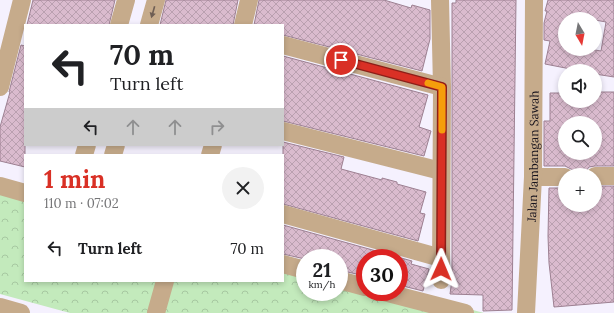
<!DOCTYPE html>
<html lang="en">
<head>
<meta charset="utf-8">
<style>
	:root { --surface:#fff; --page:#f2f2f2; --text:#202124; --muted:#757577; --accent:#d93025 }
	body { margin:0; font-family:Lora,serif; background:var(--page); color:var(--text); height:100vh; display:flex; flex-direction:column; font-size:15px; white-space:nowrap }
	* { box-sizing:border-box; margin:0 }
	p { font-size:13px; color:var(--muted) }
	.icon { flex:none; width:22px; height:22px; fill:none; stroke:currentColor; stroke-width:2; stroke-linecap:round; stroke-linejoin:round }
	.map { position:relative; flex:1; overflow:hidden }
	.side { position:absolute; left:24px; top:154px; width:260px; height:128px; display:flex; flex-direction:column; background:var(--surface); border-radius:0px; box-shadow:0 2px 6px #0003 }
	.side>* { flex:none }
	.top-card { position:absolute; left:24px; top:24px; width:260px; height:122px; border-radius:0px; box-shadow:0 2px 6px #0003; background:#fff; color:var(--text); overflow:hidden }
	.needle { width:26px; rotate:170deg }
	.controls { position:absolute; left:558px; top:12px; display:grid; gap:8px }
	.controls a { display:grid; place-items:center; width:44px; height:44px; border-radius:50%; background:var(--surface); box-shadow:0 2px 6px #0003; font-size:20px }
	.speed { position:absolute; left:296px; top:249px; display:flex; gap:8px; font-size:20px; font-weight:700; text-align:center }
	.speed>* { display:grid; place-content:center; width:52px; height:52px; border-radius:50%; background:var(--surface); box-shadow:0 2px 6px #0003; line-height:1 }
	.speed small { font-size:10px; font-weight:400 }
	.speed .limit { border:6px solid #d22; background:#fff; color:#111 }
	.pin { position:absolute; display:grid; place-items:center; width:34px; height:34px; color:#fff; margin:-17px; border:2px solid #fff; border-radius:50%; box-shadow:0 1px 4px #0007 }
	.me { position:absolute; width:44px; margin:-22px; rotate:1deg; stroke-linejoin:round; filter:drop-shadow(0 0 3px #0008) }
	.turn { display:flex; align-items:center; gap:14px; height:84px; padding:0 20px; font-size:18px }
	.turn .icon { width:52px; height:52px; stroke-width:2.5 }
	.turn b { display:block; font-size:28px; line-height:34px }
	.lanes { display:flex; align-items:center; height:38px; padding:0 20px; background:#0003; justify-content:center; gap:20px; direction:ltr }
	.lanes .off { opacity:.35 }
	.round { display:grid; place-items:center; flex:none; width:42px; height:42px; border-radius:21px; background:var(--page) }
	.head { display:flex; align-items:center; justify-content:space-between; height:68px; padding:0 20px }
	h1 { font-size:24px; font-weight:700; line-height:30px; color:var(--accent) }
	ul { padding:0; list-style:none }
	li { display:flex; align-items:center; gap:12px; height:52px; padding:0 20px }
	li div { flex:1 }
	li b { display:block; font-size:15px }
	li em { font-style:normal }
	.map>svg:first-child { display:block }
</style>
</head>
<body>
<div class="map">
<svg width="614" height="313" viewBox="0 0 614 313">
	<defs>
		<pattern id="forest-crowns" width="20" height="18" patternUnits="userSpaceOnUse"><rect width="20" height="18" fill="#c3eabc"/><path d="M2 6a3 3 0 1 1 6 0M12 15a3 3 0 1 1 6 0" fill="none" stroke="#a7c8a1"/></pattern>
		<pattern id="building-cross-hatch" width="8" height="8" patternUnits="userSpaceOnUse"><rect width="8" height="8" fill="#dabbce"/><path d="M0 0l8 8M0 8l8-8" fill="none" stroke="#baa0b0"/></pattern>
	</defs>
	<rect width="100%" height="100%" fill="#f5f1fe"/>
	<path fill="url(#forest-crowns)" d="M0,181l25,7v93h258v-23l22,6v28h34v-19l26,19h34v-2l85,23h-414l-70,-19z"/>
	<g fill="url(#building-cross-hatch)" stroke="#9d8092" fill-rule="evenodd">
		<path d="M33,0h82l-6,25h-82z"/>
		<path d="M166,0h72l-5,25h-73z"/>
		<path d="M259,0h125l27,8 1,-3 18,5v29l-8,32 -139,-36v-10h-29z"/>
		<path d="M456,0h60l-4,310 -29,1v-16l-33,-1 2,-14v-277h4z"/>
		<path d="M548,0h66v77l-19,-3v-3h-14l-36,-7 5,-23 -6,-1v-17l3,-12h-2zM565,19h30v1l11,2 -5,29 -12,-2v3l-24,-3z"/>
		<path d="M21,45l4,1v121l-25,-6v-34l10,-35h-1z"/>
		<path d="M283,56l145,39 -9,32 12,4 -7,25 -141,-35z"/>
		<path d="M595,92h19v74h-19l-6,1 -3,4 -13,-1 -8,-4h-21v-45h6v-28h15v8h30zM565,123h30v30h-30z"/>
		<path d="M283,142l61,15 -3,12 41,11v-2l15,4v2l29,8 -6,21 5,1 -7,27 -135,-37z"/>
		<path d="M595,186h19v116l-60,5 -5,-44 -1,-27 1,-48h16v17h30z"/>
		<path d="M283,225l129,36 -1,3 18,5 -6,22 -24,-6v-27h-34v18l-26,-6v-12h-34v1l-22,-5z"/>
	</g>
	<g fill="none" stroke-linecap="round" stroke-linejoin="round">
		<g stroke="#c6ab8b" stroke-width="18">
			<path d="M440,0l2,87 -1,193"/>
			<path d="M119,25l7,-25"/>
			<path d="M149,25l7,-25"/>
			<path d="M243,25l6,-25"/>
			<path d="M283,45l159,42"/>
			<path d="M0,87l22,-87"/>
			<path d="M283,131l158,40"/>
			<path d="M84,155l3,-10"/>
			<path d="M113,155l3,-10"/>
			<path d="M210,155l3,-10"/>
			<path d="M595,176h19"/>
			<path d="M533,177h32"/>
			<path d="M0,186l25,7"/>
			<path d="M283,214l158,44"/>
			<path d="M283,264l22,6"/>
			<path d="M339,280l26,7"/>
			<path d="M384,292l81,21"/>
			<path d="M0,307l21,6"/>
			<path d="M156,313l9,-32"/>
			<path id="s1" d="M526,313l7,-136 1,-177"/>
		</g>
	</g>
	<defs><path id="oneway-solid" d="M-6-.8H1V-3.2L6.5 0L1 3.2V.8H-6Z"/></defs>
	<use fill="#6e5e54" href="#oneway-solid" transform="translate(153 12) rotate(106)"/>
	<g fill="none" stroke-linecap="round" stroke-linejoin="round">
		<defs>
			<path id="route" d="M341,60l101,27 -1,182"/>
		</defs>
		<use href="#route" stroke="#8d1f18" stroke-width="10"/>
		<use href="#route" stroke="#d93025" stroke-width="7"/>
		<path stroke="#f59e0b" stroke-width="7" d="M428,83l14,4v43"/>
	</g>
	<g text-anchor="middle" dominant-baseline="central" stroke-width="3.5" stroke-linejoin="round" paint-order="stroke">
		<g font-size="12" fill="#15111c" stroke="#f5f1fe">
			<text stroke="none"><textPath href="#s1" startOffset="157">Jalan Jambangan Sawah</textPath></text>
		</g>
	</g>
</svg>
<div class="controls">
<a><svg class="needle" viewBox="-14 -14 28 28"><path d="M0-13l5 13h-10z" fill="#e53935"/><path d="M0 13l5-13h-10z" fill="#757577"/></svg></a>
<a><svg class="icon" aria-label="sound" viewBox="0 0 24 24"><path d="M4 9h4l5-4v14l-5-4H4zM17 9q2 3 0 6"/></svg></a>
<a><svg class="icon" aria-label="search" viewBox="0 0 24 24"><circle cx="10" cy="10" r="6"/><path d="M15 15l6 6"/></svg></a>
<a>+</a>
</div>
<div class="speed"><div>21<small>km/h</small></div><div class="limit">30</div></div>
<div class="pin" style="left:341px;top:60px;background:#d93025"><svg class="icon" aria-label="arrive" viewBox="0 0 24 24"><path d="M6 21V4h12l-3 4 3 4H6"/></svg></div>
<svg class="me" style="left:441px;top:269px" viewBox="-20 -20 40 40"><path d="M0-17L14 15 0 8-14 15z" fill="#d93025" stroke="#fff" stroke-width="4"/></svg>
<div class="top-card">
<div class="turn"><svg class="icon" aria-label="left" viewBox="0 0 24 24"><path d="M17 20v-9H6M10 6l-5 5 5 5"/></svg><div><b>70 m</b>Turn left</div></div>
<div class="lanes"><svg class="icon" aria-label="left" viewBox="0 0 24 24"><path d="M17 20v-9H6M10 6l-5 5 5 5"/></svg><svg class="icon off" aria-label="ahead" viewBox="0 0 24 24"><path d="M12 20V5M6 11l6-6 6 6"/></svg><svg class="icon off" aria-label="ahead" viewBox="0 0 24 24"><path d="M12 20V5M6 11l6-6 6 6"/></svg><svg class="icon off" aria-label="right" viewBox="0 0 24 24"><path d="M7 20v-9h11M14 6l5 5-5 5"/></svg></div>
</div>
<section class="side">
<div class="head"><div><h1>1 min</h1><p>110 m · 07:02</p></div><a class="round"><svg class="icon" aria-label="close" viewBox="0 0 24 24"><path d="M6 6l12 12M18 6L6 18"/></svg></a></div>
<ul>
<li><svg class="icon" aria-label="left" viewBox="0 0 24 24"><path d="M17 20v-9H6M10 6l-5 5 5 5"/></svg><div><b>Turn left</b></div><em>70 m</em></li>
</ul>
</section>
</div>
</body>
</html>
